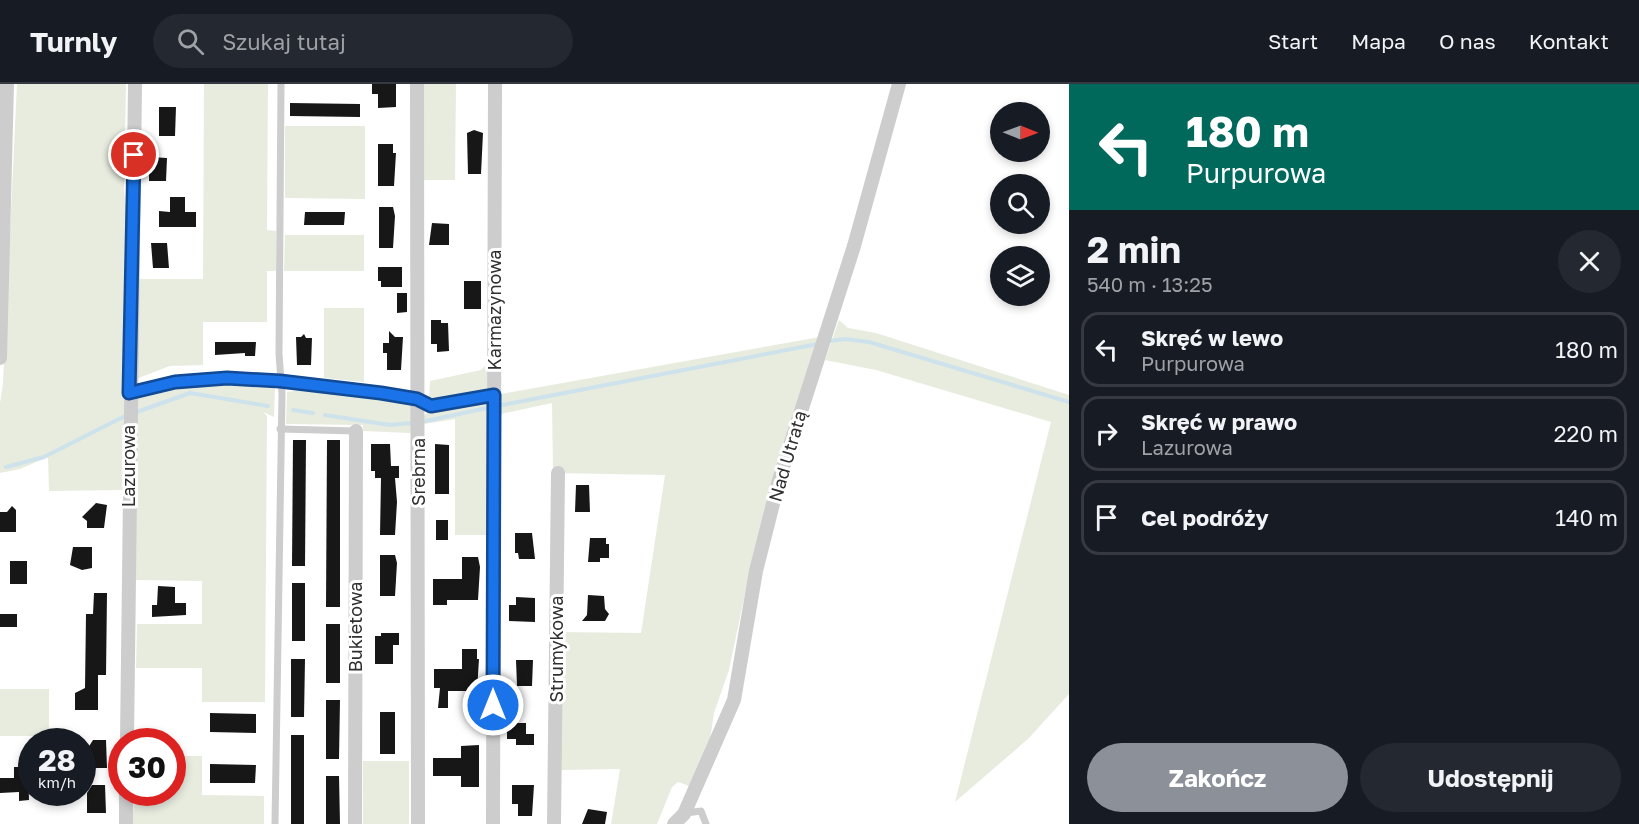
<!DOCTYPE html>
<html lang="pl">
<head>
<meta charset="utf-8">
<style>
	:root { --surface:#171b24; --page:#242831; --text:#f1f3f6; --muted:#9ea1a6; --line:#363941; --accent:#8c9099 }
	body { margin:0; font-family:"Golos Text",sans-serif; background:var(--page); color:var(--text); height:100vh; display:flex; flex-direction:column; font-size:22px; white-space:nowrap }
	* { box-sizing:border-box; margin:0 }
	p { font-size:20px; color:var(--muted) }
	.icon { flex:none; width:33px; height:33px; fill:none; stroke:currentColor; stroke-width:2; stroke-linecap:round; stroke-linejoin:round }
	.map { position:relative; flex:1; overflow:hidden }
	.details { display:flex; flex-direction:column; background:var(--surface); width:570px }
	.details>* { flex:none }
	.banner { background:#00695c; color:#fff; overflow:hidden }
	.needle { width:39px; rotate:91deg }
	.buttons { position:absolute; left:990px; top:18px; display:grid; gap:12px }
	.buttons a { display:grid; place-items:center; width:60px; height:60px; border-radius:50%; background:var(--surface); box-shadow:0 3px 9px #0003; font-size:30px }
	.speed { position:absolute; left:18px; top:644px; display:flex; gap:12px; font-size:30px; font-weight:700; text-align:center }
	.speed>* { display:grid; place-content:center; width:78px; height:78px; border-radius:50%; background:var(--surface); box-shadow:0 3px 9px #0003; line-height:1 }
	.speed small { font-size:15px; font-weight:400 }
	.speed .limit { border:9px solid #d22; background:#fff; color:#111 }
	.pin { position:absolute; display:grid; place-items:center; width:51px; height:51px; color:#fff; margin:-26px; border:3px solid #fff; border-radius:50%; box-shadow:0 2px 6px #0007 }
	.me { position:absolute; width:66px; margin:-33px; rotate:0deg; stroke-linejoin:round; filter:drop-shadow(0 0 4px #0008) }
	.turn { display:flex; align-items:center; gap:21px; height:126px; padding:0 18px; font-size:27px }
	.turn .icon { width:78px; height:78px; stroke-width:2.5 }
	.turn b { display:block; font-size:42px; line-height:51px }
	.round { display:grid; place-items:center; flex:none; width:63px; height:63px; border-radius:32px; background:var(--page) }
	.head { display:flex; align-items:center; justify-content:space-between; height:102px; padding:0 18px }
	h1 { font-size:36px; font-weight:700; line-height:45px }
	.action { display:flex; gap:12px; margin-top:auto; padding:12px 18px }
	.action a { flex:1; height:69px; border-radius:36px; background:var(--accent); color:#fff; font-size:24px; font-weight:700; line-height:69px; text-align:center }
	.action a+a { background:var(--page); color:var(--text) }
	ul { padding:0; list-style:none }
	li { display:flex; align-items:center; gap:18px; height:75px; margin:0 12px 9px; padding:0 6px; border:3px solid var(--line); border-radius:18px }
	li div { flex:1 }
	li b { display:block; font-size:22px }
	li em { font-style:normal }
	header { display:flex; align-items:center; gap:36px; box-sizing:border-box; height:84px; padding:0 30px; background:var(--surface); border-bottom:2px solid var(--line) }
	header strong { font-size:28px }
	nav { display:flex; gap:33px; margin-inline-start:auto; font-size:21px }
	.search { width:420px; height:54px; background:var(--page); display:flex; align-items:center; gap:15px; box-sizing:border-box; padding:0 21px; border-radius:33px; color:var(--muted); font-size:22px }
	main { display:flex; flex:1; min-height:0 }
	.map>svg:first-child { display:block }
</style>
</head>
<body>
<header>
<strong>Turnly</strong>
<div class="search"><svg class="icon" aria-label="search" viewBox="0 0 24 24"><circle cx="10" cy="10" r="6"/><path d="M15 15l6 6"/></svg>Szukaj tutaj</div>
<nav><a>Start</a><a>Mapa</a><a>O nas</a><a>Kontakt</a></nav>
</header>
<main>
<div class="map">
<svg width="1069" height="740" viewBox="0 0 1069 740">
	<rect width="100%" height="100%" fill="#fff"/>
	<g fill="#e7ecdf">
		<path d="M17,0h109l-2,105 3,31 -4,270 -74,1 -1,-34 -28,12 -20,4v-70l3,-20z"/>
		<path d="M204,0h64l-1,146 9,1v40h-9v51h-64v43l-33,1 -34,13 2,-100h65z"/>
		<path d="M421,0h35l-1,96h-34z"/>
		<path d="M285,42h80v73l-80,-1z"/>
		<path d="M285,151h79v36h-80z"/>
		<path d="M324,224h40v74l-40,-4z"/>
		<path d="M839,236l9,8 28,5 193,62v299l-41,45 -73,63 96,-380 -175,-52 -51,-10z"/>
		<path d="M820,253l-39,115 -33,127 -19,91 -15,43 -5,33 -13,31 -7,9 -11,-4 -6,5 -15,37h-46l9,-55 -59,1v-138l80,1 24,-158 -112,-2 -1,-70 -51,11v-20z"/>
		<path d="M489,278v22l-3,5 -51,11 -6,-2 1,-17 51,-11z"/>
		<path d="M224,300l51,2 -1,31 -11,-5 4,4 -2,286h-63v-34h-66l1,-44h65v-43l-66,-1 -1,-182 39,-12z"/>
		<path d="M300,306l106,12 7,4v21l-3,6 -47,-2v-6l-77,-1 1,-32z"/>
		<path d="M485,316l3,4 1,131h-34v-116l-31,5v-8l6,-7z"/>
		<rect x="0" y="605" width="49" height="47"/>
		<path d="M173,672h29v39l62,1v28h-132l3,-32h37z"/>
		<rect x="363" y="677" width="46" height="63"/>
	</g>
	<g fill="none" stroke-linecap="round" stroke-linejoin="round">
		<g stroke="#cde2ea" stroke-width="4">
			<path d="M830,257l15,-2 24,3 200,60"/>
			<path d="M502,321l316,-61"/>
			<path d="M293,326l20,3"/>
			<path d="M134,329l56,-20 78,13"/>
			<path d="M325,331l65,10 22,-2"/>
			<path d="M426,337l61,-13"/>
			<path d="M6,383l38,-10 79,-40"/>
		</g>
	</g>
	<g fill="#171717">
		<path d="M372,0h24v23l-18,1v-14h-6z"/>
		<path d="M290,19l70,1v13l-70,-1z"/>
		<path d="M159,23h17l-1,29h-16z"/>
		<path d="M474,46l9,3 -2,41h-13l-1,-41z"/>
		<path d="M378,60h15v9h3l-2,33h-16z"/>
		<path d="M149,73l18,1 -1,23h-17z"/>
		<path d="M170,113h15v15h11v15h-37v-16l11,1z"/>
		<path d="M379,123h14l2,9 -2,32h-14z"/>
		<path d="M305,128h40l-1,13h-40z"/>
		<path d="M432,139l17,1v21h-20z"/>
		<path d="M151,159h16l2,25h-16z"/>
		<path d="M378,183h24v20h-21v-6h-3z"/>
		<rect x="464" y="197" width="17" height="28"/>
		<path d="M397,209h10v19l-10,1z"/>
		<path d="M431,236h10v3h7l1,28 -12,1v-8h-6z"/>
		<path d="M389,247l6,6h8l-2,33h-14v-17h-4v-10h6z"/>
		<path d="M304,250l2,4h6l-1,27h-14l-1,-28h5z"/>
		<path d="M215,258h41l-1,14h-10v-3l-30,2z"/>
		<path d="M293,356h13l-1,126h-13z"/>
		<path d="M327,356h13v167h-14z"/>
		<path d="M371,360h19l1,22h8v12h-4l2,24 -2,33h-15l1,-57h-6v-7h-4z"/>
		<path d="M435,360l14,1v49h-14z"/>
		<path d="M576,401h13l1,27h-15z"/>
		<path d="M96,419l11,2 -3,23h-17v-7l-5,-4z"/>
		<path d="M12,422l4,4v22h-16v-20h7z"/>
		<rect x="436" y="436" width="12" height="20"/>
		<path d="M515,449h17l3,26h-16l-1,-6h-3z"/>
		<path d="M590,454h16v6h3v14h-9v4h-12z"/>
		<path d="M73,463h19v21l-10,2 -12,-5z"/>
		<path d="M380,471h15l2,8 -2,33h-15z"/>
		<path d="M462,473h16l2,10 -2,33h-31v5h-14v-26h29z"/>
		<rect x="10" y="477" width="17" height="23"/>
		<rect x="292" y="499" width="13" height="58"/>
		<path d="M158,502l17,1v16h11v12l-34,2v-12h5z"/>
		<path d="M94,509h13l-1,82h-8v35h-23v-17l10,-5 1,-74h7z"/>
		<path d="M588,511l16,1 1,13 4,5 -4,7h-23l5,-6z"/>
		<path d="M516,513l19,1v24l-26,-1v-16h7z"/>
		<rect x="0" y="530" width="17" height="13"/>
		<rect x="326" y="540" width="14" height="59"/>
		<path d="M381,549h18v12h-6v19h-18v-28h6z"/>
		<path d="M462,565h15v10h2l-2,32h-29v17h-10l2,-20h-6v-19h28z"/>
		<path d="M291,575h14l-1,58h-13z"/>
		<path d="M516,576h17l-1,26h-15z"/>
		<path d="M326,616h14l-1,59h-13z"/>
		<rect x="380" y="628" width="15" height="42"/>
		<path d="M210,629l46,1v19l-46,-1z"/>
		<path d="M513,639h13v11h8v11h-18v-6h-9v-13z"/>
		<rect x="291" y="651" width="13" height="89"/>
		<path d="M93,656h13l1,28h-19v-20z"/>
		<path d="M479,661v42h-18v-11h-28v-18h28v-12z"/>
		<path d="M210,680l46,1 -1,18h-45z"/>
		<path d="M14,683h14l1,33 -10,1v-9l-19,1v-15h14z"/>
		<path d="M326,692h13l1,48h-14z"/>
		<path d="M92,701h13l1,28h-19v-20z"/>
		<path d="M512,701h22l-2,31h-14v-12h-6z"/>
		<path d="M588,725l19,3 -2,12h-23z"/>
	</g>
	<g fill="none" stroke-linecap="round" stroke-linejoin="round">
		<g stroke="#cdcdcd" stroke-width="7">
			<path d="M280,345l76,2"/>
			<path d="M686,729l15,-2 5,13"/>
			<path d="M275,740l7,-430 -3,-40 2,-270"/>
		</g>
		<g stroke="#cdcdcd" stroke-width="14">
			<path d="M417,0l1,740"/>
			<path d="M0,274l7,-274"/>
			<path d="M129,309l46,-11 52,-4 53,3 101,12 36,6 14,7 63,-11"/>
			<path d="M127,657l8,-657"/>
			<path d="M126,740v-32"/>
			<path d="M355,740l1,-393"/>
			<path d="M493,740l2,-740"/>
			<path d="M554,740l4,-351"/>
			<path d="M674,740l10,-10 50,-114 22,-129 23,-91 75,-234 45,-162"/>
		</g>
	</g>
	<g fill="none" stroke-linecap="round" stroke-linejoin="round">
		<defs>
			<path id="route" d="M134,71l-5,238 46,-11 52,-4 53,3 101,12 36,6 14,7 63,-11 -1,310"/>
		</defs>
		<use href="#route" stroke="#114b97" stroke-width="15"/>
		<use href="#route" stroke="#1a73e8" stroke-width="10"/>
	</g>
	<g text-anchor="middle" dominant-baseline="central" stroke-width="6" stroke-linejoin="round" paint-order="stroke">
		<g font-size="18" fill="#303030" stroke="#fff">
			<text transform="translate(494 226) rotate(-90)">Karmazynowa</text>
			<text transform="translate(787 372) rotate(-74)">Nad Utratą</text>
			<text transform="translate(128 382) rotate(-90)">Lazurowa</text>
			<text transform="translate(418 388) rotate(-90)">Srebrna</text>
			<text transform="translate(355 543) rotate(-90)">Bukietowa</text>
			<text transform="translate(556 565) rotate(-90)">Strumykowa</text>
		</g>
	</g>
</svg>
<div class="buttons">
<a><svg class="needle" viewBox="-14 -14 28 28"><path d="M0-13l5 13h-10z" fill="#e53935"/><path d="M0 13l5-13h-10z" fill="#9ea1a6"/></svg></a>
<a><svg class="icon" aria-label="search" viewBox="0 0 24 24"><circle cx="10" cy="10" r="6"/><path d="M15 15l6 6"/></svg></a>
<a><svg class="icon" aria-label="layers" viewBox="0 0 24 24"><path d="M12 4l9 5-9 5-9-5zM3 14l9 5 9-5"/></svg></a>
</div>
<div class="speed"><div>28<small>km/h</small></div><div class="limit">30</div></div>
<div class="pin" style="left:134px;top:71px;background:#d93025"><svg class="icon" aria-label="arrive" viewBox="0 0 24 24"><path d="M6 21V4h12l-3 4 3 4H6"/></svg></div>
<svg class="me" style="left:493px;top:621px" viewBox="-20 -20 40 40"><circle r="17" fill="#1a73e8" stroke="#fff" stroke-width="3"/><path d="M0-11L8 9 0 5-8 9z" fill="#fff"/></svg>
</div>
<section class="details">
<div class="banner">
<div class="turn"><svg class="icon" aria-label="left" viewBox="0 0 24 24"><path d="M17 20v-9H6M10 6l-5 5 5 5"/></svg><div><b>180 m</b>Purpurowa</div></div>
</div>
<div class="head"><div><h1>2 min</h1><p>540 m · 13:25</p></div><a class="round"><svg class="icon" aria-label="close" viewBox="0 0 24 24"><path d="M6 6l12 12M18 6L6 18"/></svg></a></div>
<ul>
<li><svg class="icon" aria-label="left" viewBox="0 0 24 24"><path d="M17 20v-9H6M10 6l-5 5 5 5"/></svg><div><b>Skręć w lewo</b><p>Purpurowa</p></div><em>180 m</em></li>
<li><svg class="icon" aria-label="right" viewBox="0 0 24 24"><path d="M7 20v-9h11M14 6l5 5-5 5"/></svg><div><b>Skręć w prawo</b><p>Lazurowa</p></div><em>220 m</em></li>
<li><svg class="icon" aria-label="arrive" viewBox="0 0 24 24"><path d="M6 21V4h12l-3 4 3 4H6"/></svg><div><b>Cel podróży</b></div><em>140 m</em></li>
</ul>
<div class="action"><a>Zakończ</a><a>Udostępnij</a></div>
</section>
</main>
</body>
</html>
